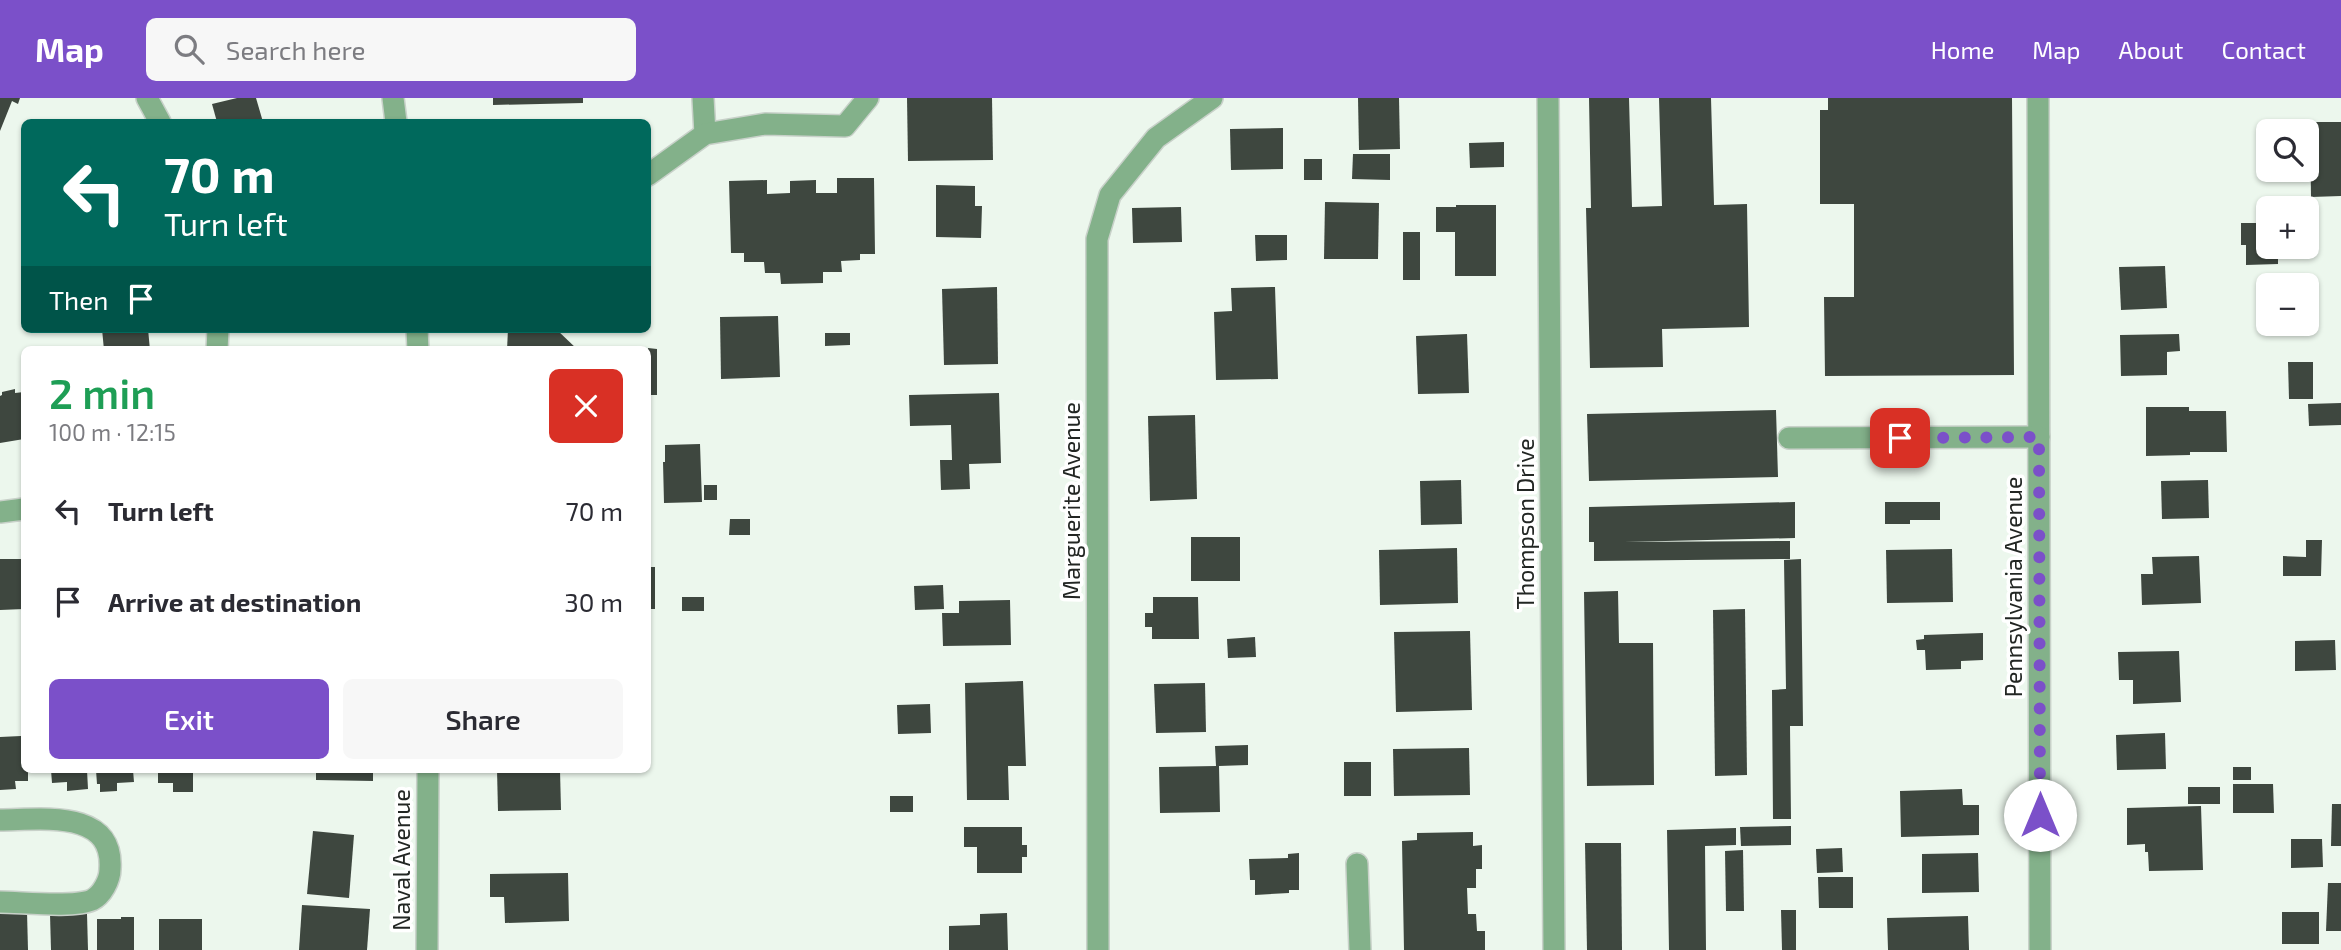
<!DOCTYPE html>
<html lang="en">
<head>
<meta charset="utf-8">
<style>
	:root { --surface:#fff; --page:#f7f7f7; --text:#2b2b33; --muted:#7c7c81; --accent:#7b50c9 }
	body { margin:0; font-family:"Exo 2",sans-serif; background:var(--page); color:var(--text); height:100vh; display:flex; flex-direction:column; font-size:26px; white-space:nowrap }
	* { box-sizing:border-box; margin:0 }
	p { font-size:23px; color:var(--muted) }
	.icon { flex:none; width:38px; height:38px; fill:none; stroke:currentColor; stroke-width:2; stroke-linecap:round; stroke-linejoin:round }
	.map { position:relative; flex:1; overflow:hidden }
	.drawer { position:absolute; left:21px; top:248px; width:630px; height:427px; display:flex; flex-direction:column; background:var(--surface); border-radius:10px; box-shadow:0 2px 5px #0004 }
	.drawer>* { flex:none }
	.hud { position:absolute; left:21px; top:21px; width:630px; height:214px; border-radius:10px; box-shadow:0 2px 5px #0004; background:#00695c; color:#fff; overflow:hidden }
	.tools { position:absolute; left:2256px; top:21px; display:grid; gap:14px }
	.tools a { display:grid; place-items:center; width:63px; height:63px; border-radius:10px; background:var(--surface); box-shadow:0 2px 5px #0004; font-size:35px }
	.pin { position:absolute; display:grid; place-items:center; width:60px; height:60px; color:#fff; margin:-30px; border-radius:14px; box-shadow:0 4px 10px #0006 }
	.me { position:absolute; width:77px; margin:-38px; rotate:0deg; stroke-linejoin:round; filter:drop-shadow(0 0 5px #0008) }
	.turn { display:flex; align-items:center; gap:24px; height:147px; padding:0 28px; font-size:32px }
	.turn .icon { width:91px; height:91px; stroke-width:2.5 }
	.turn b { display:block; font-size:49px; line-height:60px }
	.then { display:flex; align-items:center; height:66px; padding:0 28px; background:#0003; gap:14px; font-size:26px }
	.round { display:grid; place-items:center; flex:none; width:74px; height:74px; border-radius:10px; background:var(--page) }
	.overview { display:flex; align-items:center; justify-content:space-between; height:119px; padding:0 28px }
	h1 { font-size:42px; font-weight:600; line-height:52px; color:#1e9e55 }
	.action { display:flex; gap:14px; margin-top:auto; padding:14px 28px }
	.action a { flex:1; height:80px; border-radius:10px; background:var(--accent); color:#fff; font-size:28px; font-weight:600; line-height:80px; text-align:center }
	.action a+a { background:var(--page); color:var(--text) }
	ul { padding:0; list-style:none }
	li { display:flex; align-items:center; gap:21px; height:91px; padding:0 28px }
	li div { flex:1 }
	li b { display:block; font-size:26px }
	li em { font-style:normal }
	header { display:flex; align-items:center; gap:42px; box-sizing:border-box; height:98px; padding:0 35px; background:var(--accent); color:#fff }
	header strong { font-size:33px }
	nav { display:flex; gap:38px; margin-inline-start:auto; font-size:24px }
	.search { width:490px; height:63px; background:var(--page); display:flex; align-items:center; gap:18px; box-sizing:border-box; padding:0 24px; border-radius:10px; color:var(--muted); font-size:26px }
	.map>svg:first-child { display:block }
</style>
</head>
<body>
<header>
<strong>Map</strong>
<div class="search"><svg class="icon" aria-label="search" viewBox="0 0 24 24"><circle cx="10" cy="10" r="6"/><path d="M15 15l6 6"/></svg>Search here</div>
<nav><a>Home</a><a>Map</a><a>About</a><a>Contact</a></nav>
</header>
<div class="map">
<svg width="2341" height="852" viewBox="0 0 2341 852">
	<rect width="100%" height="100%" fill="#ecf7ed"/>
	<g fill="#3e473f">
		<path d="M0,0h20l-2,6 -6,-3 -12,30z"/>
		<path d="M237,0h19l7,24h-46l-5,-18z"/>
		<path d="M493,0h90v5l-90,2z"/>
		<path d="M907,0h85l1,62 -85,1z"/>
		<path d="M1358,0h41l1,51 -41,1z"/>
		<path d="M1589,0h40l3,109 30,-1 -3,-108h52l3,107 33,-1 2,123 -87,2 1,38 -73,1 -4,-160h5z"/>
		<path d="M1828,0h184l2,277 -189,1 -1,-79h30v-93h-34v-94h8z"/>
		<path d="M2310,24h31v74l-30,1z"/>
		<path d="M1283,30v41l-52,1 -1,-41z"/>
		<path d="M1504,44v25l-34,1 -1,-25z"/>
		<path d="M1353,56h37v26l-38,-1z"/>
		<rect x="1304" y="61" width="18" height="21"/>
		<path d="M837,80h37l1,76h-15v6l-19,1 1,11h-19v11l-42,1 -1,-11h-15l-1,-11h-20v-9h-13l-2,-72 38,-1v14l23,-1v-12l26,-1v13h21z"/>
		<path d="M936,87l39,1v20h7l-1,32 -45,-1z"/>
		<path d="M1325,104l54,1 -1,56h-54z"/>
		<path d="M1456,107h40v71h-41v-44h-19v-25h20z"/>
		<path d="M1181,109l1,35 -49,1 -1,-35z"/>
		<path d="M2241,125h27v24h10v17l-32,1v-20h-5z"/>
		<rect x="1403" y="134" width="17" height="48"/>
		<path d="M1255,137h32v25l-31,1z"/>
		<path d="M2165,168l2,42 -46,2 -2,-43z"/>
		<path d="M997,189l1,77 -54,1 -2,-76z"/>
		<path d="M1275,189l3,92 -62,1 -2,-68 18,-1 -1,-23z"/>
		<path d="M778,218l2,61 -59,2 -1,-62z"/>
		<path d="M102,231h46l2,21h-46z"/>
		<path d="M508,231h48l22,21h-71z"/>
		<path d="M825,235h25v12l-25,1z"/>
		<path d="M1467,236l2,59 -51,1 -2,-58z"/>
		<path d="M2179,236l1,17 -13,1v23l-46,1 -1,-41z"/>
		<path d="M648,250l9,1v46h-9z"/>
		<path d="M2288,264h25v37h-24z"/>
		<path d="M15,291v4l9,-1v47l-24,4v-47l2,-1v-3z"/>
		<path d="M999,295l2,70 -32,1 1,25 -29,1 -1,-30h12l-1,-35 -41,1 -1,-31z"/>
		<path d="M2341,305v22l-32,1 -1,-22z"/>
		<path d="M2146,309h43v4h37l1,41h-37v3l-44,1z"/>
		<path d="M1776,312l2,67 -189,4 -2,-67z"/>
		<path d="M1195,317l2,84 -47,2 -2,-85z"/>
		<path d="M700,346l2,58 -38,1 -1,-41h2v-17z"/>
		<path d="M1461,382l1,44 -41,1 -1,-44z"/>
		<path d="M2208,382l1,38 -47,1 -1,-38z"/>
		<rect x="704" y="387" width="13" height="15"/>
		<path d="M1795,404v36l-171,4 166,-1v18l-196,2v-19h-5v-35z"/>
		<path d="M1885,404h55v18h-30v4h-25z"/>
		<path d="M730,421h20v16h-21z"/>
		<rect x="1191" y="439" width="49" height="44"/>
		<path d="M2306,442h16l-1,36h-38v-20l23,1z"/>
		<path d="M1457,450l1,55 -78,2 -1,-55z"/>
		<path d="M1952,451l1,53 -66,1 -1,-53z"/>
		<path d="M2199,458l2,47 -59,2 -1,-31h12l-1,-17z"/>
		<path d="M0,461h24v50l-24,1z"/>
		<path d="M1801,461l2,167h-13l1,93h-18l-1,-129 14,-1 -2,-129z"/>
		<rect x="648" y="469" width="7" height="42"/>
		<path d="M943,487l1,24 -29,1 -1,-24z"/>
		<path d="M1618,493l1,52h34l1,142 -67,1 -3,-194z"/>
		<rect x="682" y="499" width="22" height="14"/>
		<path d="M1153,499h45l1,42h-47v-12h-7v-14h8z"/>
		<path d="M1010,502l1,45 -68,1 -1,-33h17v-12z"/>
		<path d="M1745,511l2,166 -32,1 -2,-166z"/>
		<path d="M1470,533l2,79 -76,2 -2,-80z"/>
		<path d="M1983,535v27l-22,1v8l-35,1 -1,-20h-8l-1,-10 8,-1v-4z"/>
		<path d="M1255,539l1,20 -28,1 -1,-19z"/>
		<path d="M2335,542l1,30 -41,1v-30z"/>
		<path d="M2179,553l2,51 -48,2v-24h-14l-1,-28z"/>
		<path d="M1023,583l3,85h-18l1,34h-42l-2,-117z"/>
		<path d="M1205,585l1,49 -50,1 -2,-49z"/>
		<path d="M21,604h3v68h4v11h-13l1,8 -16,1v-53l21,-1z"/>
		<path d="M930,606l1,29 -33,1 -1,-29z"/>
		<path d="M2165,635l1,36 -49,1 -1,-35z"/>
		<path d="M1248,647v20l-29,1 1,46 -60,1 -1,-46 57,-1 -1,-20z"/>
		<path d="M1469,650l1,47 -76,1 -1,-47z"/>
		<rect x="1344" y="664" width="27" height="34"/>
		<rect x="2233" y="669" width="18" height="13"/>
		<path d="M51,672h36l1,19 -21,2v-9l-15,1z"/>
		<path d="M96,672h37l1,12 -17,1v8l-17,1v-8h-3z"/>
		<path d="M158,672h35v22h-20v-9h-15z"/>
		<path d="M316,672h57v11l-57,-1z"/>
		<path d="M497,672h63l1,40 -63,1z"/>
		<path d="M2233,686h40l1,29h-41z"/>
		<rect x="2188" y="689" width="32" height="17"/>
		<path d="M1962,691l1,16h16v30l-78,2 -1,-46z"/>
		<rect x="890" y="698" width="23" height="16"/>
		<path d="M2332,706h9v42h-10z"/>
		<path d="M2201,708l2,64 -54,1 -1,-19h-3v-8l-18,1v-37z"/>
		<path d="M1791,728v19l-50,1 -1,-19z"/>
		<path d="M964,729h58v18h5v12h-5v16h-45v-26h-13z"/>
		<path d="M1736,730v17l-31,1 1,104h-37l-2,-120z"/>
		<path d="M313,733l41,4 -5,63 -42,-4z"/>
		<path d="M1473,734v14l9,-1v24h-6v19h-9l1,26h8l1,17h8v19h-81l-2,-109 15,-1v-7z"/>
		<path d="M2291,741h31l1,28 -32,1z"/>
		<path d="M1585,745h36l1,107h-35z"/>
		<path d="M1842,750l1,24 -26,1 -1,-24z"/>
		<path d="M1743,752l1,61h-18l-1,-60z"/>
		<path d="M1299,755v37h-10v3l-34,2v-15h-5l-1,-21 39,-1v-4z"/>
		<path d="M1978,755l1,39 -57,1v-39z"/>
		<path d="M568,775l1,48 -64,2 -1,-26h-14v-23z"/>
		<path d="M1818,779h35v31h-34z"/>
		<path d="M2328,785h13v48h-15z"/>
		<path d="M302,807l68,4 -3,41h-68z"/>
		<path d="M1781,812h15v40h-14z"/>
		<path d="M0,814h27l1,38h-28z"/>
		<rect x="2282" y="814" width="37" height="32"/>
		<path d="M1007,815l1,37h-59v-24l31,-1v-11z"/>
		<path d="M50,816h37l1,36h-37z"/>
		<path d="M1968,818l1,34h-81l-1,-32z"/>
		<path d="M121,819h13v33h-37v-31h24z"/>
		<rect x="159" y="821" width="43" height="31"/>
	</g>
	<g fill="none" stroke-linecap="round" stroke-linejoin="round">
		<defs>
			<g id="minor">
				<path d="M147,0l13,24"/>
				<path d="M393,0l3,24"/>
				<path d="M703,0l2,36"/>
				<path d="M1548,0l6,852"/>
				<path d="M2038,0l2,852"/>
				<path d="M648,77l57,-41 60,-10 80,2 23,-28"/>
				<path d="M417,231l1,21"/>
				<path d="M217,252l1,-21"/>
				<path d="M1789,340l250,-1"/>
				<path d="M0,414l24,-3"/>
				<path d="M0,722c40,0 114,-12 110,49 0,11 -8,26 -18,31 -18,8 -71,2 -92,2"/>
				<path d="M1357,766l3,86"/>
				<path d="M427,852l1,-180"/>
				<path d="M1098,852l-1,-711 13,-44 46,-57 56,-40"/>
			</g>
		</defs>
		<use href="#minor" stroke="#c8d1c9" stroke-width="24"/>
		<use href="#minor" stroke="#83b18a" stroke-width="21"/>
	</g>
	<g fill="none" stroke-linecap="round" stroke-linejoin="round">
		<path stroke="#7b50c9" stroke-width="12" stroke-dasharray="0 21.6" d="M1900,340l139,-1 1,378"/>
	</g>
	<g text-anchor="middle" dominant-baseline="central" stroke-width="7" stroke-linejoin="round" paint-order="stroke">
		<g font-size="23" fill="#222623" stroke="#fff">
			<text transform="translate(1071 403) rotate(-90)">Marguerite Avenue</text>
			<text transform="translate(1525 426) rotate(-90)">Thompson Drive</text>
			<text transform="translate(2013 489) rotate(-90)">Pennsylvania Avenue</text>
			<text transform="translate(401 762) rotate(-90)">Naval Avenue</text>
		</g>
	</g>
</svg>
<div class="tools">
<a><svg class="icon" aria-label="search" viewBox="0 0 24 24"><circle cx="10" cy="10" r="6"/><path d="M15 15l6 6"/></svg></a>
<a>+</a>
<a>−</a>
</div>
<div class="pin" style="left:1900px;top:340px;background:#d93025"><svg class="icon" aria-label="arrive" viewBox="0 0 24 24"><path d="M6 21V4h12l-3 4 3 4H6"/></svg></div>
<svg class="me" style="left:2040px;top:717px" viewBox="-20 -20 40 40"><circle r="19" fill="#fff"/><path d="M0-13L10 11 0 6-10 11z" fill="#7b50c9"/></svg>
<div class="hud">
<div class="turn"><svg class="icon" aria-label="left" viewBox="0 0 24 24"><path d="M17 20v-9H6M10 6l-5 5 5 5"/></svg><div><b>70 m</b>Turn left</div></div>
<div class="then">Then<svg class="icon" aria-label="arrive" viewBox="0 0 24 24"><path d="M6 21V4h12l-3 4 3 4H6"/></svg></div>
</div>
<section class="drawer">
<div class="overview"><div><h1>2 min</h1><p>100 m · 12:15</p></div><a class="round" style="background:#d93025;color:#fff"><svg class="icon" aria-label="close" viewBox="0 0 24 24"><path d="M6 6l12 12M18 6L6 18"/></svg></a></div>
<ul>
<li><svg class="icon" aria-label="left" viewBox="0 0 24 24"><path d="M17 20v-9H6M10 6l-5 5 5 5"/></svg><div><b>Turn left</b></div><em>70 m</em></li>
<li><svg class="icon" aria-label="arrive" viewBox="0 0 24 24"><path d="M6 21V4h12l-3 4 3 4H6"/></svg><div><b>Arrive at destination</b></div><em>30 m</em></li>
</ul>
<div class="action"><a>Exit</a><a>Share</a></div>
</section>
</div>
</body>
</html>
